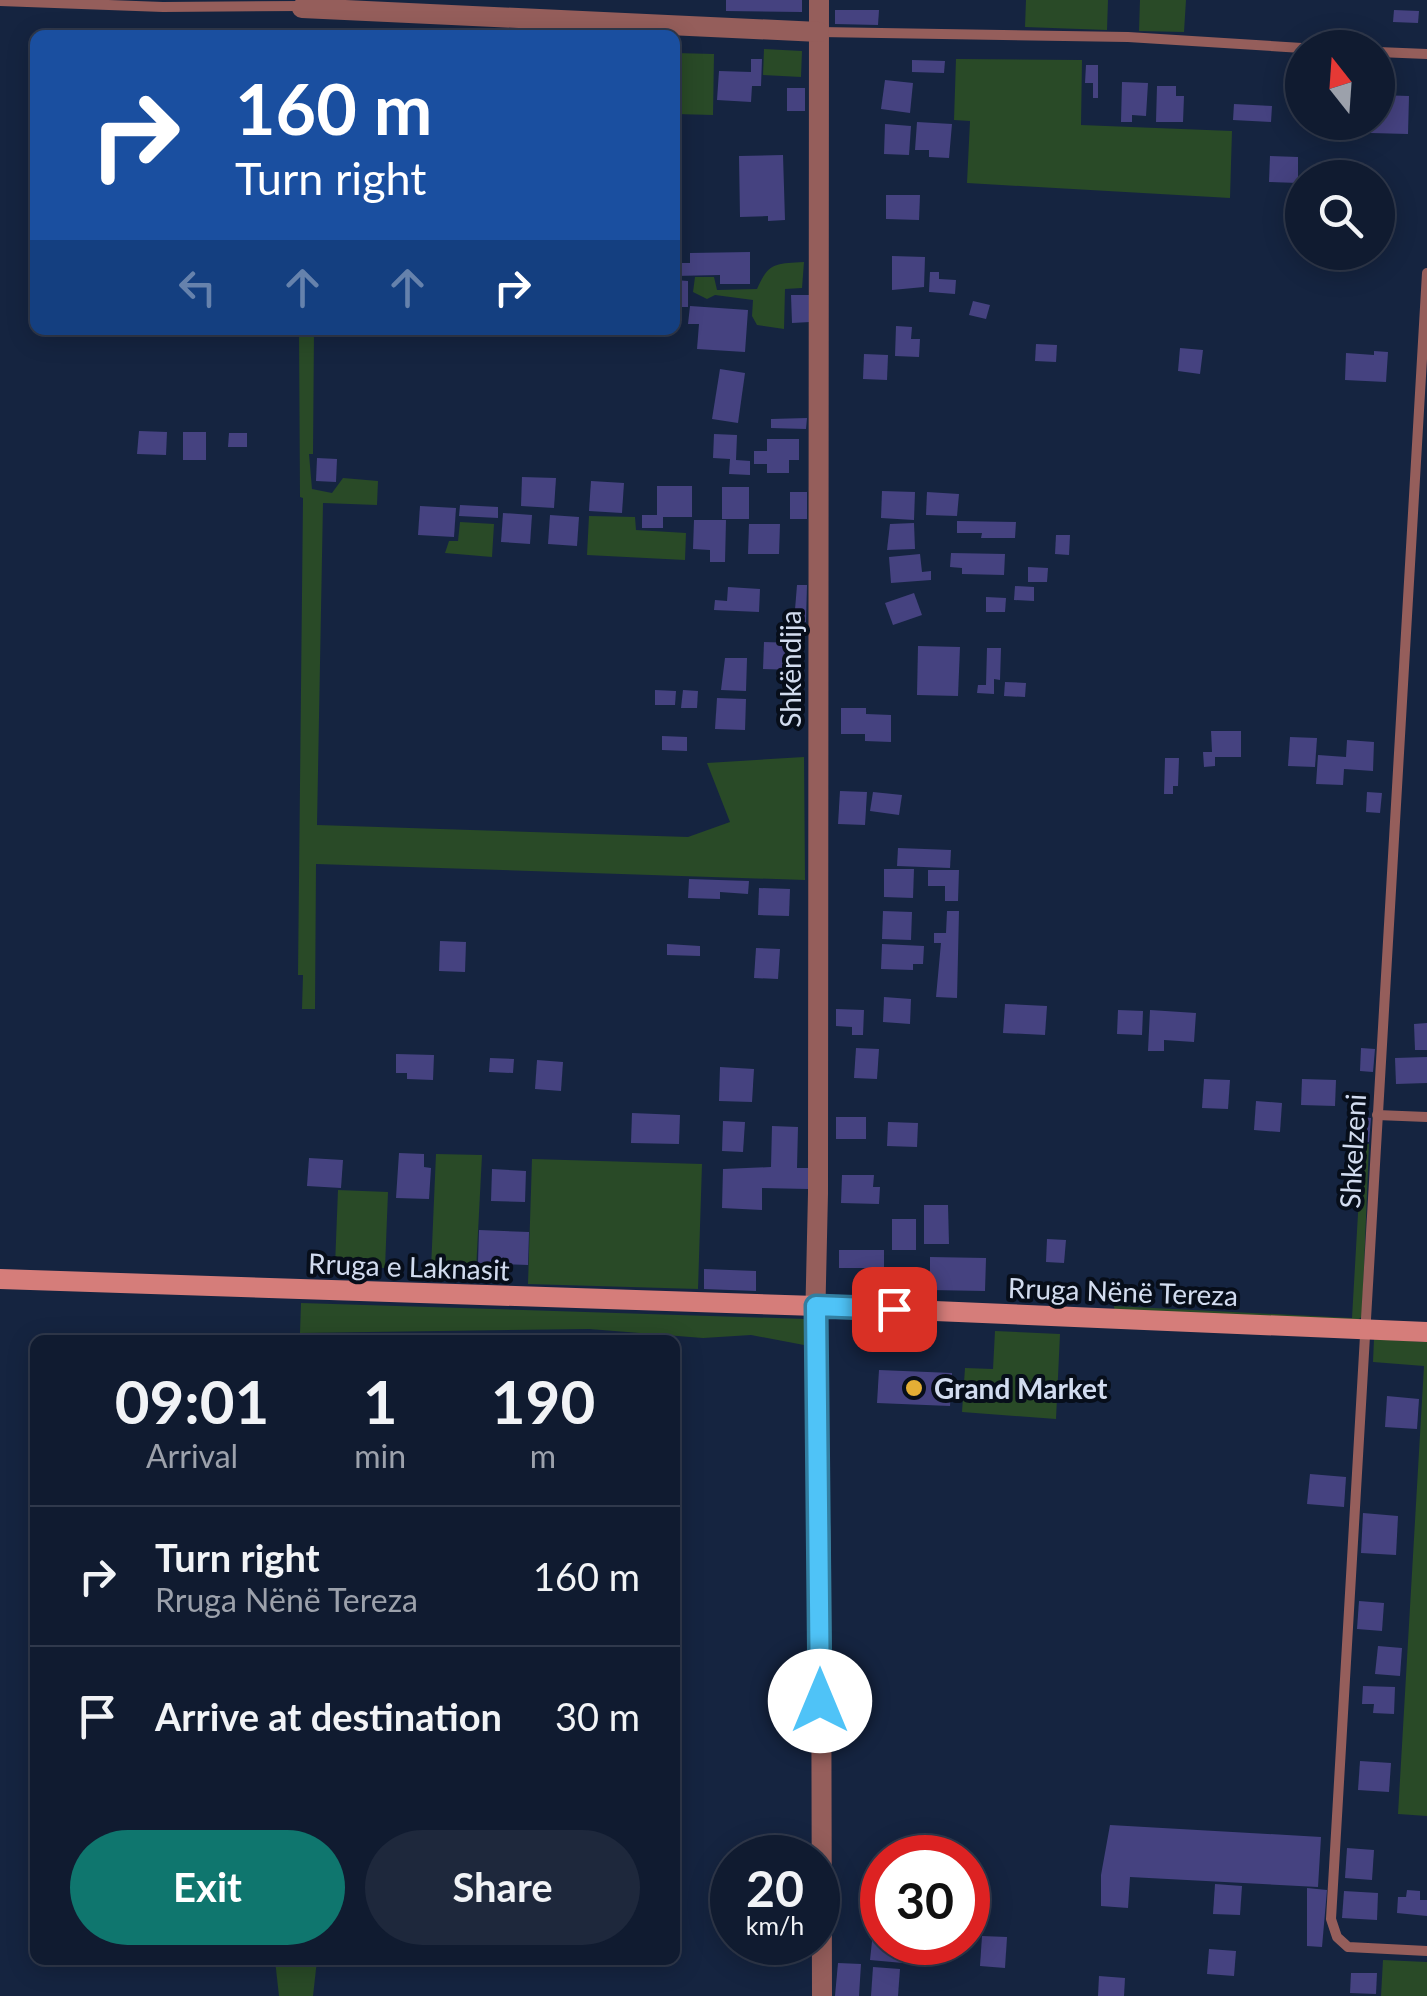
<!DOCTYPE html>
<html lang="en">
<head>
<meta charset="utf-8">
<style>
	:root { --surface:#101b30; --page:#1e283c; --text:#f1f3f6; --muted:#9ca1ab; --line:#30394c; --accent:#0f766e }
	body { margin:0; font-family:Lato,sans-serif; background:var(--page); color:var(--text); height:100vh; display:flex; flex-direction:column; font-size:38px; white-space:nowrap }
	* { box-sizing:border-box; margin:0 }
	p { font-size:32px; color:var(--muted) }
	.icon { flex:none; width:55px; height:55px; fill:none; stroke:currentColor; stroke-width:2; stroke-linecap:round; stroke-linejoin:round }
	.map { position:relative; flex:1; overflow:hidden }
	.side { position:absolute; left:30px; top:1335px; width:650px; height:630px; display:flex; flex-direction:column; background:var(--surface); border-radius:15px; box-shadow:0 5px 25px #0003,0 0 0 2px var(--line) }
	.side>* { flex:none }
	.banner { position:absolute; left:30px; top:30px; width:650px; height:305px; border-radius:15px; box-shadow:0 5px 25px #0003,0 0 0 2px var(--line); background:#1a4fa0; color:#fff; overflow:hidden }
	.needle { width:65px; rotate:343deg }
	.controls { position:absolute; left:1285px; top:30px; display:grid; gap:20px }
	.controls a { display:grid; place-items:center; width:110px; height:110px; border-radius:50%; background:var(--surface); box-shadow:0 5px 25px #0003,0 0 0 2px var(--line); font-size:50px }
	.speed { position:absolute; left:710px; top:1835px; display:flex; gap:20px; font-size:50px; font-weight:700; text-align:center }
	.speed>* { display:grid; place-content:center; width:130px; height:130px; border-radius:50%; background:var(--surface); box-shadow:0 5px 25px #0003,0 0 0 2px var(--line); line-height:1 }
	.speed small { font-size:25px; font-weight:400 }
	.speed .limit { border:15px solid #d22; background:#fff; color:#111 }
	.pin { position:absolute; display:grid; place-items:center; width:85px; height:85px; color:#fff; margin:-42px; border-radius:20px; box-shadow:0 5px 15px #0006 }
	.me { position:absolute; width:110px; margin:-55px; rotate:0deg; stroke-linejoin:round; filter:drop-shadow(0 0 8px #0008) }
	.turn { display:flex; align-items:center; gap:35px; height:210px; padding:0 40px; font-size:45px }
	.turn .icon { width:130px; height:130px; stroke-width:2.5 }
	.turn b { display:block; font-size:70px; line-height:85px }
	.lanes { display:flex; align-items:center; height:95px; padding:0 40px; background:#0003; justify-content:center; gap:50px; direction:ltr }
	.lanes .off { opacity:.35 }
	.eta { display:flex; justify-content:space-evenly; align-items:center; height:170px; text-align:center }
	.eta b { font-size:60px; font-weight:700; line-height:70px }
	.primary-button { display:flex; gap:20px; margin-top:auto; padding:20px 40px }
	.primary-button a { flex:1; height:115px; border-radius:60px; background:var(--accent); color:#fff; font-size:40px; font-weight:700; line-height:115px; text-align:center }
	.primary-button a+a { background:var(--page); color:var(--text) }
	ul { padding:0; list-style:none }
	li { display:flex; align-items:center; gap:30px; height:140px; padding:0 40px; border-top:2px solid var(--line) }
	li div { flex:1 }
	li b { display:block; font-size:38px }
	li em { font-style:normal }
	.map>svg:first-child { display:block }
</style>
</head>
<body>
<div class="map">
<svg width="1427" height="1996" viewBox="0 0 1427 1996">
	<rect width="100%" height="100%" fill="#152440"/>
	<g fill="#294a27">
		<path d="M1026,0h82l-1,30 -82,-3z"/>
		<path d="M1140,0h46l-2,32 -45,-1z"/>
		<path d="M764,49l38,2 -1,26 -38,-2z"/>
		<path d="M675,53l39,1 -1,61 -38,-1z"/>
		<path d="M956,59l126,1 -1,65 151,6 -2,67 -263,-15 3,-62 -16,-1z"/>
		<path d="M804,262l-2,26 -17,1 -1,40 -27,-4 -5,-9 1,-16 -38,-5 -8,4 -14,-7 2,-15h19l3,13 40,-1c12,-27 18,-25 47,-27z"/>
		<path d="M299,330h15l-1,124h-4l3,35 20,4 11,-15 35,3 -1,24 -54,-2 -6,322 371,12 42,-15 -23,-59 97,-6 1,123 -489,-16 -1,145h-13l1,-34h-5l5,-477 -3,-1z"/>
		<path d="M589,516l46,1 1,13 50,3 -1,27 -98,-5z"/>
		<path d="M460,522l34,2 -2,33 -47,-4 4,-12h9z"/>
		<path d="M1362,1144h7l-7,173 -10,6 -237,-11 -1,-6 238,12z"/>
		<path d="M436,1154l46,1 -6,116 -45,-2z"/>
		<path d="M532,1159l170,5 -4,125 -170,-5z"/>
		<path d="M338,1190l50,2 -3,76 -50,-2z"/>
		<path d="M301,1303l505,16 -2,26 -53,-10 -48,3 -114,-9 -289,4z"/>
		<path d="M995,1331l65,3 -4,85 -94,-7 3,-44 28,1z"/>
		<path d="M1374,1339l53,3v474l-29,-2 26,-448 -51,-4z"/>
		<path d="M275,1960h42l-4,36h-34z"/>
		<path d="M1383,1960l44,2v34h-46z"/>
	</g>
	<g fill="#454280">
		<path d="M726,0h76v12l-76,-1z"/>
		<path d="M835,10h44l-1,15 -43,-1z"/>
		<path d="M1394,10l25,1 -1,12 -25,-1z"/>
		<path d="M751,59h11l-1,27h-9l-1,16 -34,-2 2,-29 32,1z"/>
		<path d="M912,60l33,1 -1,12 -32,-1z"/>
		<path d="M1086,65h12v33h-5v-15h-8z"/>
		<path d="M885,80l28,3 -3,30 -29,-4z"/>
		<path d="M1122,82l26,1 -2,33 -14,-1v7h-11z"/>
		<path d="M1157,86h19v10h8l-1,26h-27z"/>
		<rect x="787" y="88" width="18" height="23"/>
		<path d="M1378,95l31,1 -1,38 -37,-1v-11h7z"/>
		<path d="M1234,104l38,2 -1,16 -38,-2z"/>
		<path d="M917,122l35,2 -3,34 -20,-1v-7h-14z"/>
		<path d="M885,124l26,2 -2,29 -25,-1z"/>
		<path d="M783,155l2,65 -17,1v-5l-28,1 -1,-61z"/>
		<path d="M1270,156l28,1v26l-29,-1z"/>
		<path d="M886,195h34l-1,25 -33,-1z"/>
		<path d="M750,252v32h-30v-9l-45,1v-13h15v-10z"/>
		<path d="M892,256l33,1 -1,30 -32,3z"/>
		<path d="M930,272h9v7l17,1 -1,14 -26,-2z"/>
		<path d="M675,280l13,1v26h-6v14l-7,-1z"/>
		<path d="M791,295h19v27l-18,1z"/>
		<path d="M973,301l17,4 -4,14 -17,-4z"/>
		<path d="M690,306l58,4 -3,42 -48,-3 2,-25h-11z"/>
		<path d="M896,326l16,1 -1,12h9l-1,18 -24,-1z"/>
		<path d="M1036,344l21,1 -1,17 -21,-1z"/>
		<path d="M1180,348l23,2 -3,24 -22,-3z"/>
		<path d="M1374,351l14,1 -2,30 -41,-2 1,-27 28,2z"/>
		<path d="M864,354l24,1 -1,25 -24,-1z"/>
		<path d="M720,369l25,4 -7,50 -26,-4z"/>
		<path d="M807,418l-1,11 -35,-1v-9z"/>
		<path d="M139,431l28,1 -1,23 -29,-1z"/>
		<rect x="183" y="432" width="23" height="28"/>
		<path d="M229,433h18v14h-19z"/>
		<path d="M714,434l23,1 -1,25 14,1v14l-21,-1 1,-15 -17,-1z"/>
		<path d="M767,439h32v21h-10v13h-22v-9h-13v-13h13z"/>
		<path d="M317,458l20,1 -1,23 -20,-1z"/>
		<path d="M522,477l34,1 -2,30 -33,-2z"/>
		<path d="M591,481l33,2 -2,30 -33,-2z"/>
		<path d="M657,486h35v31h-29v11h-21v-13h15z"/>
		<rect x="722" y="487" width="27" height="32"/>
		<path d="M882,491l33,1 -1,28 -33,-2z"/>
		<rect x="790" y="492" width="17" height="27"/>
		<path d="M927,492l32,2 -2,22 -31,-1z"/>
		<path d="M460,505l38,2v11l-39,-2z"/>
		<path d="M420,506l36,2 -2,29 -36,-2z"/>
		<path d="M503,513l29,2 -2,29 -29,-2z"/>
		<path d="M550,515l29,2 -2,29 -29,-2z"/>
		<path d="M694,520h32l-1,42h-15v-12l-17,-1z"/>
		<path d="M957,521l59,1 -1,16h-34l1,-5h-25z"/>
		<path d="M914,523l1,26 -28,1 3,-26z"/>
		<path d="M749,524h31l-1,30h-31z"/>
		<path d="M1056,535h14l-1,20 -14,-1z"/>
		<path d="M951,553l54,1 -1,21 -42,-1v-6l-12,-1z"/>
		<path d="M920,554l2,18 9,-1v9l-40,3 -2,-26z"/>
		<path d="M1028,567l20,1 -1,14h-19z"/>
		<path d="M797,585h10l-1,37h-12z"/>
		<path d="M1015,586l19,1v14l-20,-1z"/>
		<path d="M728,587l32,2 -1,23 -45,-2 1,-10 12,1z"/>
		<path d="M914,593l8,22 -29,10 -8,-22z"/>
		<path d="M986,597l20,1 -1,14h-19z"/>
		<path d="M764,642l32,1 -1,27 -32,-1z"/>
		<path d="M918,646l42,1 -2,49 -41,-1z"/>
		<path d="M987,648h14l-1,32 -6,-1v15l-17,-1 1,-8h8z"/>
		<path d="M725,658h22l-1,33 -25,-1z"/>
		<path d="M1005,682l21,1 -1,14 -21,-1z"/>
		<path d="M655,690l21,1 -1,14h-20z"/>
		<path d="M683,690l15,1 -1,17h-16z"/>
		<path d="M717,698l29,1 -1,31 -30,-1z"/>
		<path d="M841,708h25v6l25,1v27l-26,-1v-7h-24z"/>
		<path d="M1211,731h30v26h-26v9l-11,1 -1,-15h9z"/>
		<path d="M662,736l25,1v14l-25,-1z"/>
		<path d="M1290,737l27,1 -2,29 -27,-1z"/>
		<path d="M1347,740l27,2 -1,29 -29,-2 -1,16 -27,-1 2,-29 28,2z"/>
		<path d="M1165,758h14l-1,28h-5v8h-9z"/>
		<path d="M840,791l27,1 -2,33 -27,-1z"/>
		<path d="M873,792l29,3 -3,20 -29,-4z"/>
		<path d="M1367,792l15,1 -2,20 -14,-1z"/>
		<path d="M898,848l53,2 -1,18 -53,-2z"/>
		<path d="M884,869h30l-1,29 -29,-1z"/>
		<path d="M928,870h31l-1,31h-13v-15h-17z"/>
		<path d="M689,879l60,2 -1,13 -28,-2v7l-32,-1z"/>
		<path d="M759,888l31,1 -1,27 -31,-1z"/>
		<path d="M883,911l29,1 -1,28 -29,-1z"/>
		<path d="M947,911h12l-2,87 -21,-1 5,-54h-7v-10h12z"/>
		<path d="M440,941l26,1 -1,30 -26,-1z"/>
		<path d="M667,944l33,2v10l-33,-1z"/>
		<path d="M882,944l42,2 -1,18h-10v6l-32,-1z"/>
		<path d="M756,948l24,1 -2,30 -24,-1z"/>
		<path d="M884,997l27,2 -1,25 -27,-2z"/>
		<path d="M1005,1004l42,2 -2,29 -42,-2z"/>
		<path d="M836,1009l28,1 -1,25h-11v-8l-16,-1z"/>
		<path d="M1118,1010l25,1 -1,24 -25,-1z"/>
		<path d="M1150,1010l46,3 -2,29 -30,-2v11h-16z"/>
		<path d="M1427,1023v27h-12l-1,-26z"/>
		<path d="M856,1048l23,1 -2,30 -23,-1z"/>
		<path d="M1361,1048l14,1 -2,23 -13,-1z"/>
		<path d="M396,1054l38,1 -1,25 -26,-1v-6h-11z"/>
		<path d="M1427,1057v26l-31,1 -1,-26z"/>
		<path d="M490,1058l24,1 -1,14 -24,-1z"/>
		<path d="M537,1060l26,2 -2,29 -26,-2z"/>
		<path d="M720,1067l34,2 -2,33 -33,-1z"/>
		<path d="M1204,1079l26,1 -2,29 -26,-1z"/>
		<path d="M1302,1079l34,1 -1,26 -34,-1z"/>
		<path d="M1256,1101l26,2 -2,29 -26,-2z"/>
		<path d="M632,1113l48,2 -1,29 -48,-1z"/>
		<rect x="836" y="1117" width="30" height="22"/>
		<path d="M1358,1117l13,1 -2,24h-12z"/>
		<path d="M723,1121l22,1 -2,30 -21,-1z"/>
		<path d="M888,1122l30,1 -1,24 -30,-1z"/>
		<path d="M772,1126l26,1 -1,41h12l-1,21 -46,-1v22l-40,-2 1,-39 48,-2z"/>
		<path d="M399,1153l25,1v13l7,1 -2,31 -33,-1z"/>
		<path d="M309,1158l34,2 -2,28 -34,-2z"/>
		<path d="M492,1169l34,2 -1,31 -34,-1z"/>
		<path d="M842,1175h32l-1,12h7l-1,17 -38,-1z"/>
		<path d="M924,1205h24l1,39h-25z"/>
		<rect x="892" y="1219" width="24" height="31"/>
		<path d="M479,1230l50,2 -1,33 -50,-2z"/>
		<path d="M1047,1239l19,1 -2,23 -18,-1z"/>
		<rect x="839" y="1250" width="45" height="18"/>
		<path d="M930,1257l56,1 -1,33 -55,-1z"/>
		<path d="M704,1269l52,2v20l-52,-2z"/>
		<path d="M879,1370l73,3 -2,33 -73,-3z"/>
		<path d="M1387,1396l32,3 -2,30 -32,-2z"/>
		<path d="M1310,1474l36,3 -2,30 -37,-3z"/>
		<path d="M1363,1513l35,3 -2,39 -35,-2z"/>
		<path d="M1359,1601l25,2 -2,28 -25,-2z"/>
		<path d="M1378,1646l24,2 -2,28 -25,-2z"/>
		<path d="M1363,1686l32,1 -1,27 -21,-1 1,-9h-12z"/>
		<path d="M1360,1761l31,2 -2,29 -31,-2z"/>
		<path d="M1110,1825l211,12 -3,50 -188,-10 -2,31 -27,-2v-31z"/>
		<path d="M1347,1848l27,2 -2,30 -27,-2z"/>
		<path d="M1215,1884l27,2 -2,29 -27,-1z"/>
		<path d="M1307,1888l20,2 -5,57 -15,-1z"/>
		<path d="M1407,1890l13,1v9h7v16l-30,-3 1,-16h8z"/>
		<path d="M1344,1891l34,2 -1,27 -35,-2z"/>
		<path d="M873,1932l9,1v9h23l-2,21 -33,-3z"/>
		<path d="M982,1936l25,1 -2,31 -25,-2z"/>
		<path d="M1209,1949l27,2 -2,25 -27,-2z"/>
		<path d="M838,1963l23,1 -2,32h-24z"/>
		<path d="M873,1967l27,2 -2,27h-27z"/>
		<path d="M1351,1973h26l-1,21 -26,-1z"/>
		<path d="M1099,1976l26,2 -1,18h-26z"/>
	</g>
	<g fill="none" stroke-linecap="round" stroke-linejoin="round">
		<g stroke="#955e5b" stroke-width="10">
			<path d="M0,1l163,6 139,-1"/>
			<path d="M820,32l308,5 174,11"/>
			<path d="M1378,52l49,2"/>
			<path d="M1427,273l-96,1646 6,18 11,10 79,4"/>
			<path d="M1377,1115l50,2"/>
		</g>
		<g stroke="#955e5b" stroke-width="20">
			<path d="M819,0l-1,1193 -3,133 6,234 1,436"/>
			<path d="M302,8l517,24"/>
		</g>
		<path stroke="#d57d7a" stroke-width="20" d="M0,1279l816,27 611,26"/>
	</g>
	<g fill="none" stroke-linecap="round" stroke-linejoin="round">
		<defs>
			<path id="route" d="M820,1701l-4,-395 78,3"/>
		</defs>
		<use href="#route" stroke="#337fa1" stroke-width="25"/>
		<use href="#route" stroke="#4fc3f7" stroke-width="18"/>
	</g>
	<circle fill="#e4ae35" stroke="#070e1a" stroke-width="4" cx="914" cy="1388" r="10"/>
	<g text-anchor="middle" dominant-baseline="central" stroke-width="8" stroke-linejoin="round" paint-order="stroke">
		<g font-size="28" fill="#d2dcef" stroke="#070e1a">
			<text transform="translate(790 669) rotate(-90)">Shkëndija</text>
			<text transform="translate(1352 1151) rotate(-87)">Shkelzeni</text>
			<text transform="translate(409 1266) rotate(2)">Rruga e Laknasit</text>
			<text transform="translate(1123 1291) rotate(2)">Rruga Nënë Tereza</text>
		</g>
		<g font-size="28" font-weight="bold" fill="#d2dcef" stroke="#070e1a" text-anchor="start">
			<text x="934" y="1388">Grand Market</text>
		</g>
	</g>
</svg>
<div class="controls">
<a><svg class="needle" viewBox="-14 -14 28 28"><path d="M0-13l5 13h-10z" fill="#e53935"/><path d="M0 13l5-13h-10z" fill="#9ca1ab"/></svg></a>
<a><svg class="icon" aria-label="search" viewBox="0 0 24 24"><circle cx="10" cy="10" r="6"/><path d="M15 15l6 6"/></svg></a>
</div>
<div class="speed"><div>20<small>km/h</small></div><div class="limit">30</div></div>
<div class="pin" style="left:894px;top:1309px;background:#d93025"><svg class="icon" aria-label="arrive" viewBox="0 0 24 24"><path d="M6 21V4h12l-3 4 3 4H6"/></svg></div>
<svg class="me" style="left:820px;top:1701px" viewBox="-20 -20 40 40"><circle r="19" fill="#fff"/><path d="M0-13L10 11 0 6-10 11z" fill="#4fc3f7"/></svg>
<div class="banner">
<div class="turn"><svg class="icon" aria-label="right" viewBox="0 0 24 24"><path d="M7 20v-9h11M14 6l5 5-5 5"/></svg><div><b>160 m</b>Turn right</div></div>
<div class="lanes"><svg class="icon off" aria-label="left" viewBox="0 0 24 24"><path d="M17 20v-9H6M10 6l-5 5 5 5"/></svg><svg class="icon off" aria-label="ahead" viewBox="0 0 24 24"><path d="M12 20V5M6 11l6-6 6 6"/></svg><svg class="icon off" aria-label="ahead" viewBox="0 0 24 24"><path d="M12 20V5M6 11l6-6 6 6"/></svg><svg class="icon" aria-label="right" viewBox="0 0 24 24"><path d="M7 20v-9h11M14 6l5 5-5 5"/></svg></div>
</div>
<section class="side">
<div class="eta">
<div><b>09:01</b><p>Arrival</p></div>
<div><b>1</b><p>min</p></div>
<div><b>190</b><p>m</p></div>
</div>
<ul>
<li><svg class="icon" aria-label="right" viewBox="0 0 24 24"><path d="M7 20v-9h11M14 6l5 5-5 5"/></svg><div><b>Turn right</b><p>Rruga Nënë Tereza</p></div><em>160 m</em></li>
<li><svg class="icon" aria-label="arrive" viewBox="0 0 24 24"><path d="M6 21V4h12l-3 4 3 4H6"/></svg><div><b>Arrive at destination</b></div><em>30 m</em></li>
</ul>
<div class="primary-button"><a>Exit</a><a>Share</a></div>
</section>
</div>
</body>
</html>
